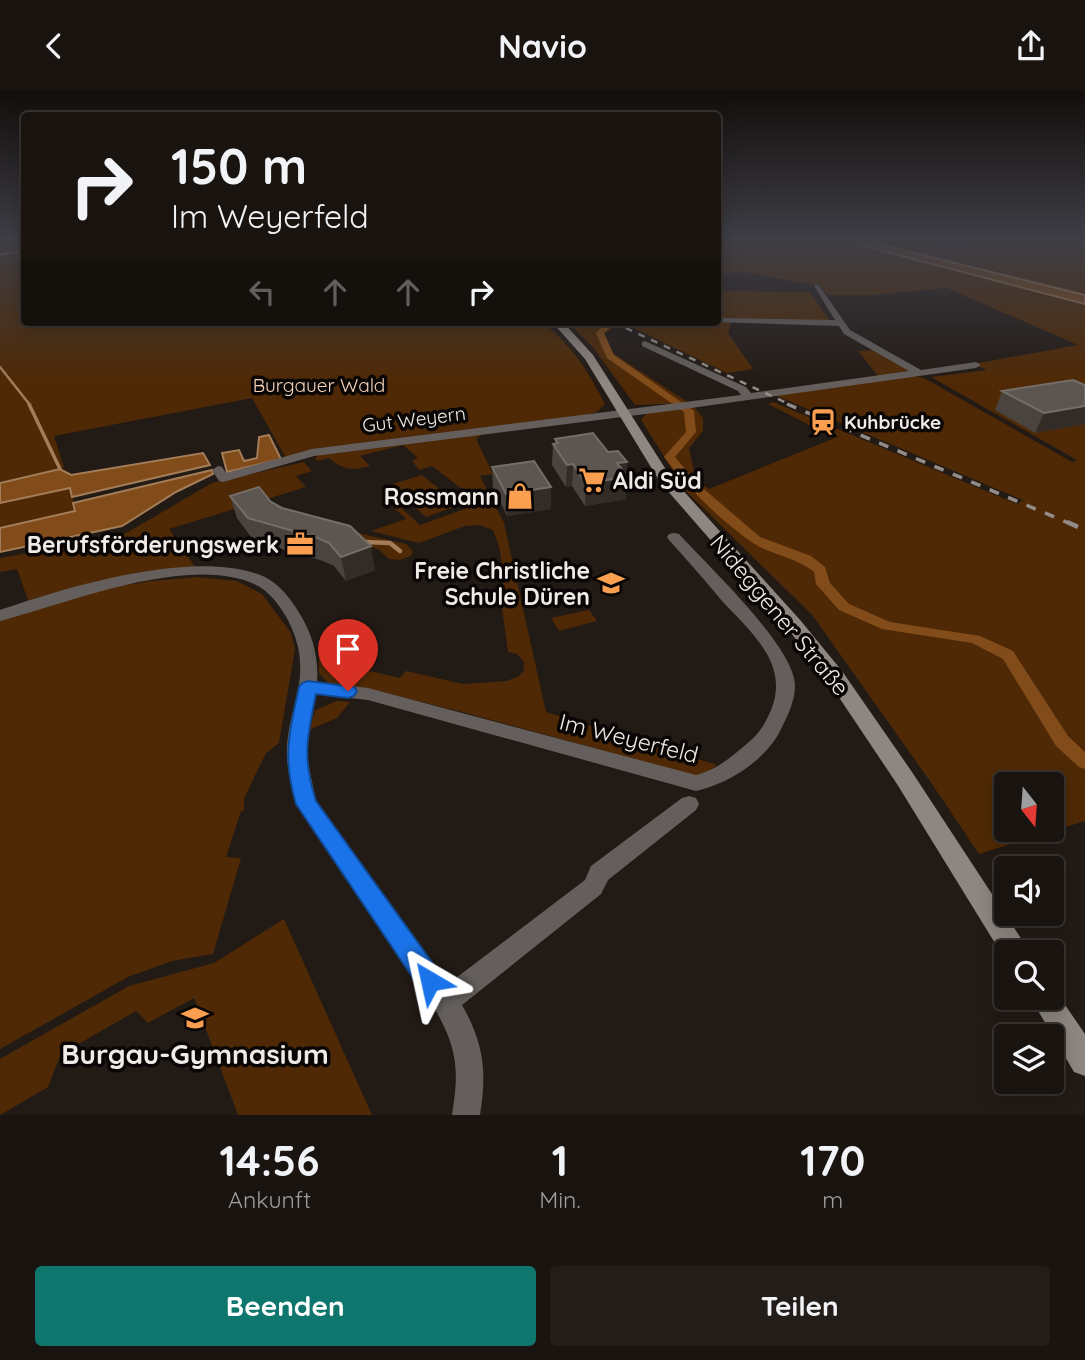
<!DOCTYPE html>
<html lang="de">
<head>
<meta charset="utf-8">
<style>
	:root { --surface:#1a1410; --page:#231d19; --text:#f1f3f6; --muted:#9f9e9f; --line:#383330; --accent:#0f766e }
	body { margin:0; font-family:Quicksand,sans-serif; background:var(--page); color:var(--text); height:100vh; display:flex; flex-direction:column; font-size:26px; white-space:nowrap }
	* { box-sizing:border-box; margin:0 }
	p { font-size:23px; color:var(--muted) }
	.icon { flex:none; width:38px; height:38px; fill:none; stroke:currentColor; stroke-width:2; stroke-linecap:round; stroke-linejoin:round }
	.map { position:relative; height:1024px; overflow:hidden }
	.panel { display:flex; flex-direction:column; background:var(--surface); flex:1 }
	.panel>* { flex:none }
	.hud { position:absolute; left:21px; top:21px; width:700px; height:214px; border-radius:7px; box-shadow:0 4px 18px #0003,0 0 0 2px var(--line); background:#1a1410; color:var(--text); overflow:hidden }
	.needle { width:46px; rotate:163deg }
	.tools { position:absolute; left:994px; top:681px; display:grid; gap:14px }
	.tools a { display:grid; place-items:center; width:70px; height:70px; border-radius:7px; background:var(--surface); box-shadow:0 4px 18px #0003,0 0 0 2px var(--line); font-size:35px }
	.pin { position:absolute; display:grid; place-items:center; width:60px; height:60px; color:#fff; margin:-72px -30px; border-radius:50% 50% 50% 0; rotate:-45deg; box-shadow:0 0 7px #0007 }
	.pin .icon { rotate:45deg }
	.me { position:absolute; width:77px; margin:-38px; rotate:324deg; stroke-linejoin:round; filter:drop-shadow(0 0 5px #0008) }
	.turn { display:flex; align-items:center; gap:24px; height:147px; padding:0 35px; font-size:32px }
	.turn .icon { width:91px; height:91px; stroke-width:2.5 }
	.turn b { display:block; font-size:49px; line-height:60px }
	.lanes { display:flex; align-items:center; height:66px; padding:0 35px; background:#0003; justify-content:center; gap:35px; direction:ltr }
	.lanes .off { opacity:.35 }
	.eta { display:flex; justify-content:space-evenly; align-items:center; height:119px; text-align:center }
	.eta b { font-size:42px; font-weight:800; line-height:49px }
	.button { display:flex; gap:14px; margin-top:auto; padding:14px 35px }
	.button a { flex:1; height:80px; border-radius:7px; background:var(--accent); color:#fff; font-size:28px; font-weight:800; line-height:80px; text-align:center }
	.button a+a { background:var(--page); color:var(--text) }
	header { display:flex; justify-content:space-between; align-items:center; height:91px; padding:0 35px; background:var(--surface); font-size:32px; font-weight:800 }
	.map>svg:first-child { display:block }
</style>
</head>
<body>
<header><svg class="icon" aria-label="back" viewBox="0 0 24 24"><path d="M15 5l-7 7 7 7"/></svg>Navio<svg class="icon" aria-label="share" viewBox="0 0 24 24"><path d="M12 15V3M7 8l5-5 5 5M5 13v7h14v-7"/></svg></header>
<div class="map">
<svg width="1085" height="1024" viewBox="0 0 1085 1024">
	<rect width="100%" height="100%" fill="#221a15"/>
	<g fill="#4f2905" fill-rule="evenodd">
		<path d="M0,147h24v84h518c30,23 46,49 63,82l-8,8 -14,4 -296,44 -35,-62 -198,38 10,32 -64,14z"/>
		<path d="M718,147h115l252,66v517l-106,33 -47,-70 -119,-168 -127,-125 -45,-71 6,-7 47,-6 9,11v13l-14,17 7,33 13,8 126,-51 -67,-34 5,-2 244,102 6,-4 -251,-106 142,-18 10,2 148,84 5,-2 -146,-83 56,-7 -14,-6 105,-19 -131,-57 -74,7h-46l-7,-9 -75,-14 -27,2zM1006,693h46v45h-46z"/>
		<path d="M854,147h79l7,8 46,-8h99v57z"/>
		<path d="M718,200l92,1 22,32 -101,-2 -3,11 25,36 -26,4 -106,-51h97z"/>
		<path d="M567,231h38l9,5 -10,7 7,18 78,51 -54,2 -43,-59z"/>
		<path d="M873,259l37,21 -32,5 -20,-25z"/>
		<path d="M482,343l-6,5 17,35 -13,2 24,47 42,189 171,53 -17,12 -238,-65 -92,-23 -42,-6 -9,-10v-23l21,-7 21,26 39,9 6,-7 57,13 44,-3 12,-5 5,-6v-8l-7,-8 -9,-2 -9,-66 6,-4 -6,-35 -6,-17 -14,-5 -14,1 -46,17 -48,-12 35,-12 -14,-13 5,-2 23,21 53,-19 1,-8 -42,-32 -13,4 -7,-9 6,-3 -15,-13 -43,11 10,10c-18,5 -27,4 -41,-8l-11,3 -3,-2 4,-5z"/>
		<path d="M304,371l8,9 -16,5 10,11 -137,42 26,38 -91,13 -76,20 -11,-31 -17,3v-14l121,-22 91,-53z"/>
		<path d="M422,384l38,30 -34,12 -37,-32z"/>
		<path d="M71,397l4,23 -75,17v-25z"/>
		<path d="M349,440l57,13 7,7 -2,5 -11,4 -11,-1 -11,-10 -29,-8z"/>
		<path d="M197,486l40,4 25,13 29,39 4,16 -16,94 -13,10 -9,18 -13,28v12h-3l-15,46 15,1 -28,96 -41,7 -44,16 -128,72v-429l103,-31 48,-8z"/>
		<path d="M589,519l8,11 -38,10 -8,-13z"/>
		<path d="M337,610l13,1 -13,16 -28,12 6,-20z"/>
		<path d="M284,828l88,196h-134l-44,-117 -46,25 -12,-12 -75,43 -13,33 -48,28v-56l129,-73 85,-23z"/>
	</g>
	<g fill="#824c1a" stroke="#a37c58" stroke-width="2">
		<path d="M833,147h21l231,57v9z"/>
		<path d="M269,344l12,24 -54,13 -5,-19 17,-3 5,11 13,-3 2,-21z"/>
		<path d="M203,362l7,12 -138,32 -2,-9 -70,15v-20l60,-14 11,6z"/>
		<path d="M212,379l1,4 -37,18 -54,34 -122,26v-24l75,-17 -2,-8z"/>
	</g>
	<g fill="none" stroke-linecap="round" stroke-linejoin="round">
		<g stroke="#a37c58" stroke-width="2">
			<path d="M15,161l9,-1"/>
			<path d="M0,164l11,-2"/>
		</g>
		<path stroke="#a37c58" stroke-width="2.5" d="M0,276l30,38"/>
		<path stroke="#a37c58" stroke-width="3.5" d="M29,313l31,65"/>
		<path stroke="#a37c58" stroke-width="4.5" d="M365,451l25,1 10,8"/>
		<path fill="#824c1a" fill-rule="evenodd" d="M607,231h9l-12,11 10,22 80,56 2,21 -21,25 22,26 63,54 51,19 14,11 5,16 19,21 41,18 90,14 33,15 55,85 17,16v17l-6,-2 -23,-21 -53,-87 -31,-16 -90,-14 -43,-19 -23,-26 -2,-12c-20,-16 -45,-17 -64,-31 -30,-21 -64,-55 -86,-84l22,-25 -2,-20 -77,-54 -11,-25z"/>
		<g fill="#645f5d" fill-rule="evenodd">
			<path d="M818,193l32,46 71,40 55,-8 5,3 -5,3 -299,42 -363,46 -91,26 -4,-1 -7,-11 6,-4 4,1 4,6 86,-24 429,-54 -3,-4 -96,-45v-4l3,-1 101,46 5,6 158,-22 -65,-37 -5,-8 -125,-4h4v-4l117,2 -21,-34z"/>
			<path d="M674,442l5,1c28,31 115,112 116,151 0,18 -9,34 -17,50 -17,28 -51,49 -82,56l-328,-91 -53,-6 -9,59 10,48 132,183 137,-104 6,-14 91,-68 7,-2 7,2 3,6 -3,6 -88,70 -7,14 -139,111c22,39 25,66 18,110h-28c7,-43 6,-65 -16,-104l-139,-207c-7,-22 -13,-45 -9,-68 3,-24 14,-48 12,-73 0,-14 -5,-28 -11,-41 -8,-15 -19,-31 -35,-38 -68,-30 -187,20 -254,37v-11c67,-23 198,-63 265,-33 14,7 25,21 33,34 14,22 21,45 19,71l51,6 328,87c21,-5 38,-20 54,-34 10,-8 16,-19 21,-31 19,-46 -20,-78 -49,-109 -17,-21 -35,-41 -53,-61l-2,-3 2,-3z"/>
		</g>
		<g fill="#8d8681" fill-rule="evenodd">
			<path d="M552,231h11l30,33 77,121 131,145 41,50 70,101 118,180h-24v9l-109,-177 -69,-103 -40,-52 -128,-147 -75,-123z"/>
			<path d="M1052,895l33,48v42l-11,-4 -44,-75h22z"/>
		</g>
		<path stroke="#938c88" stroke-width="2.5" stroke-dasharray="7 7" stroke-linecap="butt" d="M613,231l178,83"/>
		<path stroke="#938c88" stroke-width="3.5" stroke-dasharray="10 10" stroke-linecap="butt" d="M787,313l284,120"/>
		<path stroke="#938c88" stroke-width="4.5" stroke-dasharray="12 12" stroke-linecap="butt" d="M1067,431l18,8"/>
	</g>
	<g fill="#4b443e">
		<path d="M1085,294v39l-50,9 -40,-23 7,-19z"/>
		<path d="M555,348l71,36v24l-41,7 -13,-20 -6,1 -14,-22 1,-21h2z"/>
		<path d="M492,376l59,42 -44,7 -14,-28z"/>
		<path d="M230,405l41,6 104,68 -29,11 -12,-15 -11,-5 -69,-20 -17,-23z"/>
	</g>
	<g fill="#332b26">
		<path d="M1085,315v18l-50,9 9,-20z"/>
		<path d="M627,371l-1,15h2l-2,22 -41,7 1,-23 31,-20z"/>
		<path d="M573,373l-1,22 -6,1 1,-22z"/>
		<path d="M551,396v22l-44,7 -1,-22z"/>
		<path d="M371,455l4,24 -29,11 -5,-24z"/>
	</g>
	<g fill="#5d5650" stroke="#746d68" stroke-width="2">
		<path d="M1073,289l12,5v21l-41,7 -42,-22z"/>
		<path d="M593,342l15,19 10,-1 9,11 -10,1 11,14 -42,6 -13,-19 -6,1 -14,-21 5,-1 -3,-4z"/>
		<path d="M534,370l17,26 -45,7 -14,-27z"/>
		<path d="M259,396l12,15 11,6 68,18 21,20 -30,11 -12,-14 -11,-5 -70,-20 -18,-22z"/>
	</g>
	<linearGradient id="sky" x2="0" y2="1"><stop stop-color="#130e0c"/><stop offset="0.51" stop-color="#3e3e46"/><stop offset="1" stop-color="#3e3e46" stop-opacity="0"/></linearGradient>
	<rect width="1085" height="291" fill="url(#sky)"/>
	<path fill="#1a73e8" stroke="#114b97" stroke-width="2" d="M308,590l46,6 3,4 -3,5 -6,2 -32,-4c-9,43 -14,64 0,107l123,171 4,9 -4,9 -9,3 -9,-3 -125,-186c-14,-48 -7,-70 3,-117l3,-4z"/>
	<defs>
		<symbol id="station-bare" viewBox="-9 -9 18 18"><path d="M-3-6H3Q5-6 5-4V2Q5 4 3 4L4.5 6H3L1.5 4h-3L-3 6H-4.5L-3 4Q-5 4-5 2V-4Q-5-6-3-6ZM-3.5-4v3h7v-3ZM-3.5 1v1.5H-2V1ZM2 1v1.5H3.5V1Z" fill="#fa9f50" stroke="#090605" stroke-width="2.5" paint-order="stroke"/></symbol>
		<symbol id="supermarket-bare" viewBox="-9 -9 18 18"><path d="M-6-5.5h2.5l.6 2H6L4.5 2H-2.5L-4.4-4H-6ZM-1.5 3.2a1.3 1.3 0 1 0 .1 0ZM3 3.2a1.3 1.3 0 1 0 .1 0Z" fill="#fa9f50" stroke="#090605" stroke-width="2.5" paint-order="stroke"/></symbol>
		<symbol id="shop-bare" viewBox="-9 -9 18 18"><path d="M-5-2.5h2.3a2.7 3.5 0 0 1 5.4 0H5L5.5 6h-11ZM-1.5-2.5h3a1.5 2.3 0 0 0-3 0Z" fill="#fa9f50" stroke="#090605" stroke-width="2.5" paint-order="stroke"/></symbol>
		<symbol id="office-bare" viewBox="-9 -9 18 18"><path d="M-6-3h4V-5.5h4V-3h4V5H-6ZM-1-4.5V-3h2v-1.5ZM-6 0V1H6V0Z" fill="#fa9f50" stroke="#090605" stroke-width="2.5" paint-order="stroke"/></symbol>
		<symbol id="school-bare" viewBox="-9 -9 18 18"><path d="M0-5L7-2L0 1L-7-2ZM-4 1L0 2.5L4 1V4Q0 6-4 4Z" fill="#fa9f50" stroke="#090605" stroke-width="2.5" paint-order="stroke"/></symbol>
	</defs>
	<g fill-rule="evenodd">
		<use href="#station-bare" x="804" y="312" width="38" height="38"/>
		<use href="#supermarket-bare" x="573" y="370" width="38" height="38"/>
		<use href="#shop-bare" x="501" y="386" width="38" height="38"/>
		<use href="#office-bare" x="281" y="434" width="38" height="38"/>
		<use href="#school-bare" x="592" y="473" width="38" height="38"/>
		<use href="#school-bare" x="176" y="908" width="38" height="38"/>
	</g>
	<g text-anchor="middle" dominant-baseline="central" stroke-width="7" stroke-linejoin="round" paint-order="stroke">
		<g font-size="19" fill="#f4d2b9" stroke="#090605">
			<text x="319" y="294">Burgauer Wald</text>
		</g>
		<g font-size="19" fill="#f0ebe7" stroke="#090605">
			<text transform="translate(414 328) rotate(-7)">Gut Weyern</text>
		</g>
		<g font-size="19" font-weight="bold" fill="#f0ebe7" stroke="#090605" text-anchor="start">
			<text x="844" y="331">Kuhbrücke</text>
		</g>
		<g font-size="23" font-weight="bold" fill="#f0ebe7" stroke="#090605" text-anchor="end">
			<text x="613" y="389" text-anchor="start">Aldi Süd</text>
			<text x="499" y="405">Rossmann</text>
			<text x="279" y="453">Berufsförderungswerk</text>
			<text x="590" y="479">Freie Christliche<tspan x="590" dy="26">Schule Düren</tspan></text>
		</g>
		<g font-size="23" fill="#f0ebe7" stroke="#090605">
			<text transform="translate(780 524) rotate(50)">Nideggener Straße</text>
			<text transform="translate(629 647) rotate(14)">Im Weyerfeld</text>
		</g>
		<g font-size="28" font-weight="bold" fill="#f0ebe7" stroke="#090605">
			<text x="195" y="962">Burgau-Gymnasium</text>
		</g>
	</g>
</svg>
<div class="tools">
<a><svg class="needle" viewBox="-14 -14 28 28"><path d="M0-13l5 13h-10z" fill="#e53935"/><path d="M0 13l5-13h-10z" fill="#9f9e9f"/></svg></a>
<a><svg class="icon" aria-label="sound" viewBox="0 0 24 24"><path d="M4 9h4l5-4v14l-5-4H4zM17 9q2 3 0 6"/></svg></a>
<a><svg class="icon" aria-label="search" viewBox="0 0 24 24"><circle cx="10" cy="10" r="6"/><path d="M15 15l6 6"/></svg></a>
<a><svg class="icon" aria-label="layers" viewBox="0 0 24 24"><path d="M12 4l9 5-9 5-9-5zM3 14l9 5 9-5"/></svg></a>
</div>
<div class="pin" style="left:348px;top:600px;background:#d93025"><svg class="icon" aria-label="arrive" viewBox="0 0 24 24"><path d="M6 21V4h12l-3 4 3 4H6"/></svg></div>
<svg class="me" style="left:430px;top:890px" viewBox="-20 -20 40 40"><path d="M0-17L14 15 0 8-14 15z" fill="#1a73e8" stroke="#fff" stroke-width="4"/></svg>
<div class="hud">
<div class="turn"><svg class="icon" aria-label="right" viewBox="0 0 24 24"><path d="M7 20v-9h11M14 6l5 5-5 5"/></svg><div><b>150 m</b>Im Weyerfeld</div></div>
<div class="lanes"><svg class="icon off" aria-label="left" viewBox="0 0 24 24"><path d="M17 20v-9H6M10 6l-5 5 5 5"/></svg><svg class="icon off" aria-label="ahead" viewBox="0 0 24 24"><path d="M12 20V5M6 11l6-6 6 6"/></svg><svg class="icon off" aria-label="ahead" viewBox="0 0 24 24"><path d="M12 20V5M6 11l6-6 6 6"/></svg><svg class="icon" aria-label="right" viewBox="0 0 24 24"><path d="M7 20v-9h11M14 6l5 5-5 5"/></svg></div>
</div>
</div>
<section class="panel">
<div class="eta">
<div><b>14:56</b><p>Ankunft</p></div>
<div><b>1</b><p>Min.</p></div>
<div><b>170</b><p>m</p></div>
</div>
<div class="button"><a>Beenden</a><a>Teilen</a></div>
</section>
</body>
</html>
